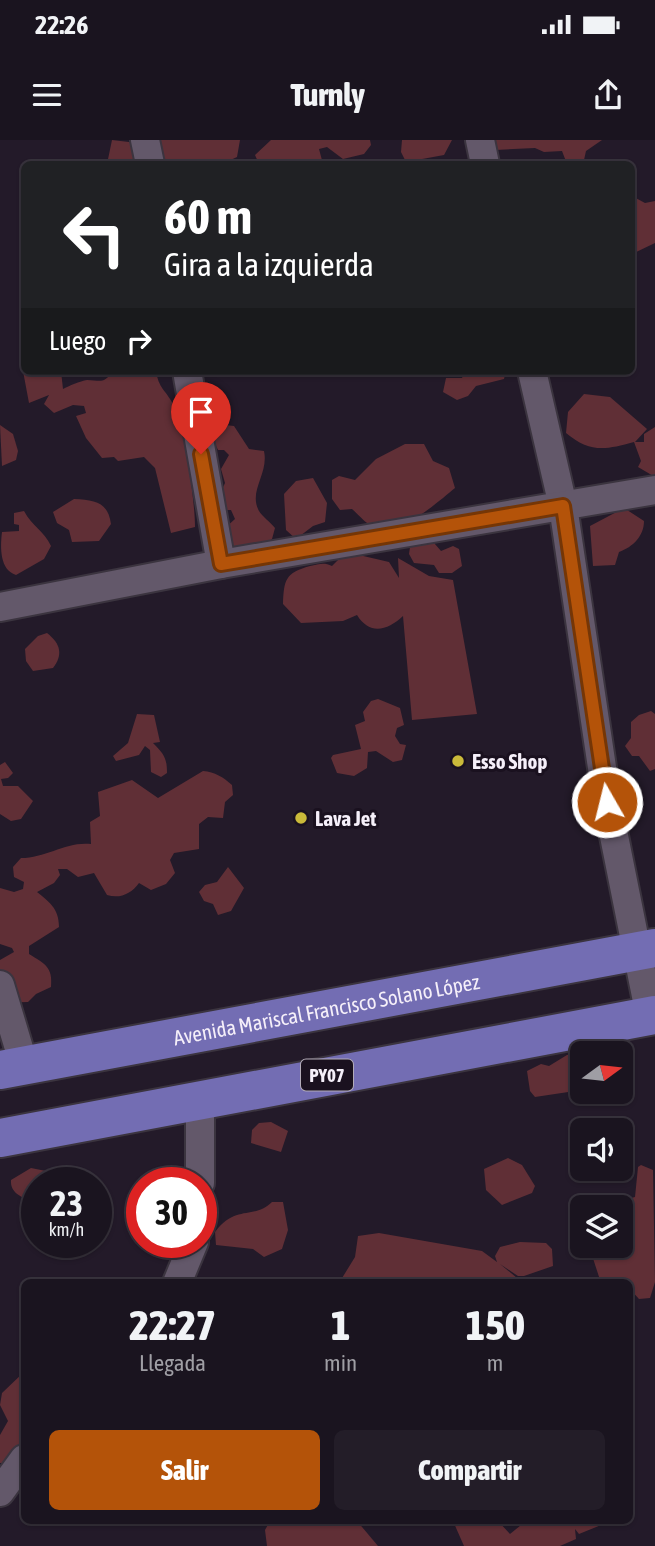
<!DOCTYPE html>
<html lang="es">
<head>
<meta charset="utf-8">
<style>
	:root { --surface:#1a141f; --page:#231d28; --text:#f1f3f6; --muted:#9f9ea4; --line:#38333d; --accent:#b45309 }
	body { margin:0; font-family:"Asap Condensed",sans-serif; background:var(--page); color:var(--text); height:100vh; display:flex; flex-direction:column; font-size:26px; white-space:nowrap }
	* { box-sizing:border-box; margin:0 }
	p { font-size:23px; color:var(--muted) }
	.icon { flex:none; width:38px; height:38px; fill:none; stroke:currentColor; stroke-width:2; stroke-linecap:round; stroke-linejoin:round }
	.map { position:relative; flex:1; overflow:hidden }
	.side { position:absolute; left:21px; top:1139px; width:612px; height:245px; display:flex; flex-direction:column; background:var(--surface); border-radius:10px; box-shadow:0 2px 5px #0004,0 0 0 2px var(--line) }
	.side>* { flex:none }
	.guide { position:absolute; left:21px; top:21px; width:614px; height:214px; border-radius:10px; box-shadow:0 2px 5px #0004,0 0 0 2px var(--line); background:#202124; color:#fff; overflow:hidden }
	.needle { width:46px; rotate:75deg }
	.tools { position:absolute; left:570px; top:901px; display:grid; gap:14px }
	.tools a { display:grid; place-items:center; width:63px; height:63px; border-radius:10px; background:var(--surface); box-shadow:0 2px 5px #0004,0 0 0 2px var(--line); font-size:35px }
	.speed { position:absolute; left:21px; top:1027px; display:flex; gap:14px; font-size:35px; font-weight:700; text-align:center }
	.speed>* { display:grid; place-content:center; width:91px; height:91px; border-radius:50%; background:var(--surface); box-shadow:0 2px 5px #0004,0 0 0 2px var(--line); line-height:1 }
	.speed small { font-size:18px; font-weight:400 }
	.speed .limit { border:10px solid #d22; background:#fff; color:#111 }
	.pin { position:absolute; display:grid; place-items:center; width:60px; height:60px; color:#fff; margin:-72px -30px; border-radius:50% 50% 50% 0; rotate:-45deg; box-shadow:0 0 7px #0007 }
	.pin .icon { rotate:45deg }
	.me { position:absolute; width:77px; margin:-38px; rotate:352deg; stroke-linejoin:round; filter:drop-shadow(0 0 5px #0008) }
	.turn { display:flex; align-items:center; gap:24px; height:147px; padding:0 28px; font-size:32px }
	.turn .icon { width:91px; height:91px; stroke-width:2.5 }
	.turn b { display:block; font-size:49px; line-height:60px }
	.then { display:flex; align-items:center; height:66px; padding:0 28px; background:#0003; gap:14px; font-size:26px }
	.eta { display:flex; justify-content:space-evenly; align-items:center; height:119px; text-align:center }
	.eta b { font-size:42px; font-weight:800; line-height:49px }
	.cta { display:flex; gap:14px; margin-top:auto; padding:14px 28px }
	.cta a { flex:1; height:80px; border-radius:10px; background:var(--accent); color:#fff; font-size:28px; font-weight:800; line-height:80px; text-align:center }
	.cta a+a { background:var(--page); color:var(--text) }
	.status { display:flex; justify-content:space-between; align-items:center; height:49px; padding:0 35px; background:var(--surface); direction:ltr }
	.status svg { height:19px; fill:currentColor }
	header { display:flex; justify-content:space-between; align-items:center; height:91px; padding:0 28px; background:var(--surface); font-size:32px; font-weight:800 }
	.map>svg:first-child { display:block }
</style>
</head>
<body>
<div class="status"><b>22:26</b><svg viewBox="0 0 49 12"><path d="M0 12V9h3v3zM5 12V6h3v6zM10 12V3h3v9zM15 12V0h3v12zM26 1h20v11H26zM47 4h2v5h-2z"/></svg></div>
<header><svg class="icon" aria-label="menu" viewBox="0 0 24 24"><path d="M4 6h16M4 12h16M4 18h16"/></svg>Turnly<svg class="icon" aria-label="share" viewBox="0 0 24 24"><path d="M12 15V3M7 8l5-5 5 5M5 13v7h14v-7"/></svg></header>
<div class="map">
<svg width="655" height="1406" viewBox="0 0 655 1406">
	<rect width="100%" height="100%" fill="#231a29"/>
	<g fill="#602f36">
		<path d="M112,0l17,2 16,13 13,-15h82l-3,17 -15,7h-115z"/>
		<path d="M271,0h99l1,5 -7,9 -21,5 -16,-12 -8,2 4,15h-64l-4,-9z"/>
		<path d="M402,0h50l-8,15 -38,7 -5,-10z"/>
		<path d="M489,0h113l-16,11 -2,9 6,4h-23l-5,-13 -18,1 -9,-4 -40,2z"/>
		<path d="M632,56l13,7 10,-2v42l-23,11z"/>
		<path d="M24,214v17h37l2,18c6,-3 17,-8 24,-9 13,0 16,5 26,-9h43c3,18 9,18 17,33 12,21 22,97 22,123l-24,6 -16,-65 -11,-11 -26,4 -4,-4 -12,1 -16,-20 -10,-22 10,-3 -2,-7 -11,-1 -19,8 -10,-9 5,-9 -20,8 -9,-48z"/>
		<path d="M465,231h41l-2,8 -28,7 -8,10 -11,4 -14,-8 3,-14h16z"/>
		<path d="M584,254l26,3 37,32 -12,13h9v-8l11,-7v50l-17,-10 3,-6 -7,-19c-29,8 -44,11 -68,-9l2,-21z"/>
		<path d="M216,284l18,2 15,23 15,2c5,23 -16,40 -5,60 3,5 11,11 16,17l-3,11 -12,10 -18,-4 -13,3 -4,-20 10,-9 -4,-9h-8l-4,-14 6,-13 -4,-14 8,-14 -5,-5h-6l-9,-19z"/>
		<path d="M0,285l13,9 5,17 -2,9 -14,6z"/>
		<path d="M405,304h19l9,17 16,7 6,20c-16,13 -55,48 -77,42 -9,-3 -19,-15 -26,-21l-12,1 -8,-11v-19l7,-4 16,4 21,-21z"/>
		<path d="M313,338l14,25 -2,19 -12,4 -17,13 -10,-9 -2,-36 12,-13z"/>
		<path d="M74,359c21,1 34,3 37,25l-12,17 -27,1 -3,-12 -12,-7 -4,-11z"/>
		<path d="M624,368l20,13c0,15 -11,26 -25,31l-4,13 -22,1 -3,-40z"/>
		<path d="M24,371c8,15 20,20 27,35l-7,13 -28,16c-16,-5 -16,-27 -14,-43l17,-1v-6l-5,-1v-11z"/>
		<path d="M428,396l13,15 12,-5 6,3 3,17 -10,7h-13l-5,-8 -20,-2 -5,-9 2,-14z"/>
		<path d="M359,415l30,7 10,16 -1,-20 31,18 24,4 24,134 -65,6 -9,-104c-15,14 -33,20 -46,-1l-14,6 -42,2 -18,-19c1,-24 2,-31 27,-38 9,-2 14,-4 22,0l8,-8z"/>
		<path d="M47,493c14,11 16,22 6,35l-20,3 -7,-10 -1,-12 13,-13z"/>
		<path d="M378,559l22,9 4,17 -7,3 -2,8 5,8 6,1 -4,15 -9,2 -17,-11 -8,1 -1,16 -13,8 -17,-3 -6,-15 2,-3 28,-6 -6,-24 10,-4 -2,-9 8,-11z"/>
		<path d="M651,571l4,3v55l-5,2 -11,-15h-7l-7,-10 6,-8v-16l8,-7z"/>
		<path d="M137,574l17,1 6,27 -7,1c11,11 14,15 14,30l-6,4 -10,-5 -1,-22 -5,-4 -6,9 -23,6 -3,-5 15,-13z"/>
		<path d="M5,622l8,11 -5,5 -7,1 2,7h15l15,15 -12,18 -10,2 -11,-7v-49z"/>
		<path d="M203,631c12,1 20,6 29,14l1,10 -8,7 -2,16 -15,-1 -9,7v25l-25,4 -4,7 5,13 -9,11 -15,6 -12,-7c-8,11 -19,16 -32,12l-13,-22 -16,4 -11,-8h-9l2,6 -6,8 -17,9c12,10 22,16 22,35l-30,19v8c16,10 24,13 22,33l-15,7 -8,8 -28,1v-43l14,-8 -2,-4 -12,-4v-56l14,4 9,-3 1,-7 -10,-5 -1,-10 8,-9c25,0 46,-17 70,-14l-1,-22 10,-6 -2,-24 34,-12 26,18z"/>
		<path d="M228,727l16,21 -13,23 -13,4 -5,-11 -9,-3 -5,-9 6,-7 12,-3z"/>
		<path d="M580,912l3,34 -8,5 -40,6 -5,-6 -3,-20 14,-7 8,2 18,-11z"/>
		<path d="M271,982l17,9 -7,21 -30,-9 1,-13 7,-7z"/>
		<path d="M508,1018l14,7 13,21 -3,7 -30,12 -16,-15 -2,-21z"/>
		<path d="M641,1025l12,5 2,112 -5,16 -11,1 -9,-10v-6h-29l-12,-37h32v-38l-20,-1 34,-10 3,-30z"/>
		<path d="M31,1028l15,3 3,7 -12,5v14l-8,4c-9,-5 -19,-9 -18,-21z"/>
		<path d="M272,1062h11l5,28 -6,19 -18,8 -11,-8 -37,-4 -1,-13c21,-28 39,-12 57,-30z"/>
		<path d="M379,1093l103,18 15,11 -2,-6 5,-9 20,-5 26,1 6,6 1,17 -29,10h-6l-18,-12 23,19h-184l16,-26 3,-21z"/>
		<path d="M24,1232c0,31 9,69 -15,91h-9v-28l8,-14 -8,-16 2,-12z"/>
		<path d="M270,1381h87l21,25h-111l-2,-16z"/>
		<path d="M453,1381h45l12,13 16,-13h40l7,5 -1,-5h39l-32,13 -4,-5 1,10 -16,7h-96z"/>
	</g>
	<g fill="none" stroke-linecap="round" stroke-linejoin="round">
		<defs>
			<g id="minor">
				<path d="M145,0l5,24"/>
				<path d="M480,0l5,24"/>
				<path d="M187,231l34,193"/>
				<path d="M532,231l31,135 44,295 43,215"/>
				<path d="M0,467l221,-43 434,-74"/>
				<path d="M0,845l24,80"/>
				<path d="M200,959v84"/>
				<path d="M177,1143l17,-41"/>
				<path d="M0,1352l24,-33"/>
			</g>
			<g id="primary">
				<path id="s1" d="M0,930l655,-122"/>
				<path d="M0,998l655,-123"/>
			</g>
		</defs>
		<use href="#minor" stroke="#3b343f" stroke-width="32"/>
		<use href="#primary" stroke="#3b343f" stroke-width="42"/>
		<use href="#minor" stroke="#63586a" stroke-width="28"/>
		<use href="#primary" stroke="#736db3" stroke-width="38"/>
	</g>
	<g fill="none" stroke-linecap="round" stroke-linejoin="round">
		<defs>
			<path id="route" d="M201,314l20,110 342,-58 44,296"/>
		</defs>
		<use href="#route" stroke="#753606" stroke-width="18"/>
		<use href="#route" stroke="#b45309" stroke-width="12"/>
	</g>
	<g fill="#caba3a" stroke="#1a111f" stroke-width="2.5">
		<circle cx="458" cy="621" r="7"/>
		<circle cx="301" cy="678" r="7"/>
	</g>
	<g text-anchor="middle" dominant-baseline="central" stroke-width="6" stroke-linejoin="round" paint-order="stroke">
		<rect fill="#1a111f" stroke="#b3acb8" stroke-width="2" x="301" y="919.5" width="52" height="31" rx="5"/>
		<g font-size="19" font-weight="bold" fill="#f5eff9">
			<text x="327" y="935">PY07</text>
		</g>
		<g font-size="21" font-weight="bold" fill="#f5eff9" stroke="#1a111f" text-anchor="start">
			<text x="472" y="621">Esso Shop</text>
			<text x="315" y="678">Lava Jet</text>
		</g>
		<g font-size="21" fill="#f5eff9" stroke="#1a111f">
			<text stroke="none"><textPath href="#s1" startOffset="332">Avenida Mariscal Francisco Solano López</textPath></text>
		</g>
	</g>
</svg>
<div class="tools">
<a><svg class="needle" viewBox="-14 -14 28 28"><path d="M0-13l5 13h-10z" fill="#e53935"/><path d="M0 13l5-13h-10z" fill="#9f9ea4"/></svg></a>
<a><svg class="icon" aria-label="sound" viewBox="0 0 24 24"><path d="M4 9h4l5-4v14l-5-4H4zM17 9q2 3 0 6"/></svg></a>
<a><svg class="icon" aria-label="layers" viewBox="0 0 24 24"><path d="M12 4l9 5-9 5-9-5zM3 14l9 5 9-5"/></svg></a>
</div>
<div class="speed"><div>23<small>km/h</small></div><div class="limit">30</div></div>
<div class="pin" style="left:201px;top:314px;background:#d93025"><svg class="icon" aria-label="arrive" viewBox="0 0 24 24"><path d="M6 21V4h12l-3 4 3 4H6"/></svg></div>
<svg class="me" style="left:607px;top:662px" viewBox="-20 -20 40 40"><circle r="17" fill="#b45309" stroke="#fff" stroke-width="3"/><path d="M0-11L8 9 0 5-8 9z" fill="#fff"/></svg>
<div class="guide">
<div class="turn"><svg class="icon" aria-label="left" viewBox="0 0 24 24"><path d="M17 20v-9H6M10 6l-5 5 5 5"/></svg><div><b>60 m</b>Gira a la izquierda</div></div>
<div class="then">Luego<svg class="icon" aria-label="right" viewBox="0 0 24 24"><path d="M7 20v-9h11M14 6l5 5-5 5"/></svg></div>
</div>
<section class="side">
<div class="eta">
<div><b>22:27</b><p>Llegada</p></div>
<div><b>1</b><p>min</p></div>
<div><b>150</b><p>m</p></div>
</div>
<div class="cta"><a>Salir</a><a>Compartir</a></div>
</section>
</div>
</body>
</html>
